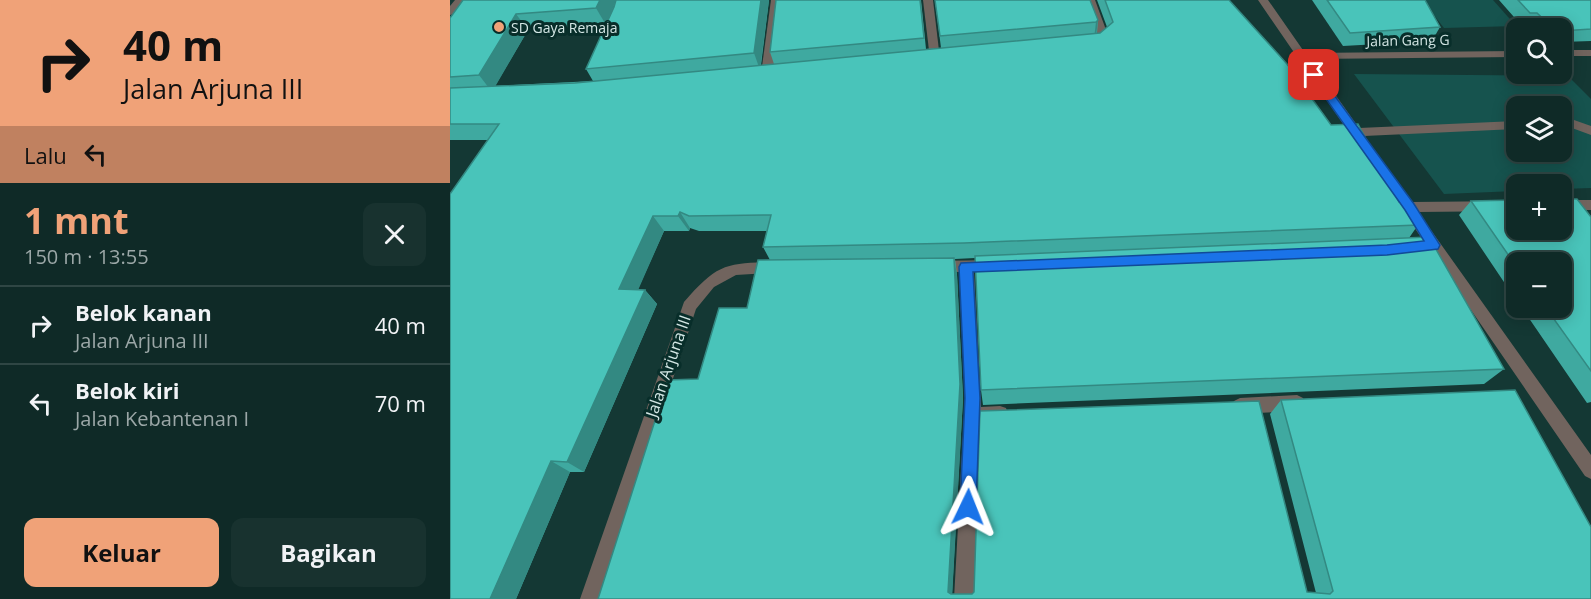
<!DOCTYPE html>
<html lang="id">
<head>
<meta charset="utf-8">
<style>
	:root { --surface:#0f2a27; --page:#18322f; --text:#f1f3f6; --muted:#9ba7a7; --line:#2f4644; --accent:#f0a278 }
	body { margin:0; font-family:"Open Sans",sans-serif; background:var(--page); color:var(--text); height:100vh; display:flex; flex-direction:column; font-size:22px; white-space:nowrap }
	* { box-sizing:border-box; margin:0 }
	p { font-size:20px; color:var(--muted) }
	.icon { flex:none; width:33px; height:33px; fill:none; stroke:currentColor; stroke-width:2; stroke-linecap:round; stroke-linejoin:round }
	.map { position:relative; flex:1; overflow:hidden }
	.details { display:flex; flex-direction:column; background:var(--surface); width:450px }
	.details>* { flex:none }
	.guide { background:#f0a278; color:#111; overflow:hidden }
	.controls { position:absolute; left:1056px; top:18px; display:grid; gap:12px }
	.controls a { display:grid; place-items:center; width:66px; height:66px; border-radius:12px; background:var(--surface); box-shadow:0 3px 15px #0003,0 0 0 2px var(--line); font-size:30px }
	.pin { position:absolute; display:grid; place-items:center; width:51px; height:51px; color:#fff; margin:-26px; border-radius:12px; box-shadow:0 3px 9px #0006 }
	.me { position:absolute; width:66px; margin:-33px; rotate:2deg; stroke-linejoin:round; filter:drop-shadow(0 0 4px #0008) }
	.turn { display:flex; align-items:center; gap:21px; height:126px; padding:0 24px; font-size:27px }
	.turn .icon { width:78px; height:78px; stroke-width:2.5 }
	.turn b { display:block; font-size:42px; line-height:51px }
	.then { display:flex; align-items:center; height:57px; padding:0 24px; background:#0003; gap:12px; font-size:22px }
	.round { display:grid; place-items:center; flex:none; width:63px; height:63px; border-radius:12px; background:var(--page) }
	.summary { display:flex; align-items:center; justify-content:space-between; height:102px; padding:0 24px }
	h1 { font-size:36px; font-weight:700; line-height:45px; color:var(--accent) }
	.primary-button { display:flex; gap:12px; margin-top:auto; padding:12px 24px }
	.primary-button a { flex:1; height:69px; border-radius:12px; background:var(--accent); color:#111; font-size:24px; font-weight:700; line-height:69px; text-align:center }
	.primary-button a+a { background:var(--page); color:var(--text) }
	ul { padding:0; list-style:none }
	li { display:flex; align-items:center; gap:18px; height:78px; padding:0 24px; border-top:2px solid var(--line) }
	li div { flex:1 }
	li b { display:block; font-size:22px }
	li em { font-style:normal }
	main { display:flex; flex:1; min-height:0 }
	.map>svg:first-child { display:block }
</style>
</head>
<body>
<main>
<section class="details">
<div class="guide">
<div class="turn"><svg class="icon" aria-label="right" viewBox="0 0 24 24"><path d="M7 20v-9h11M14 6l5 5-5 5"/></svg><div><b>40 m</b>Jalan Arjuna III</div></div>
<div class="then">Lalu<svg class="icon" aria-label="left" viewBox="0 0 24 24"><path d="M17 20v-9H6M10 6l-5 5 5 5"/></svg></div>
</div>
<div class="summary"><div><h1>1 mnt</h1><p>150 m · 13:55</p></div><a class="round"><svg class="icon" aria-label="close" viewBox="0 0 24 24"><path d="M6 6l12 12M18 6L6 18"/></svg></a></div>
<ul>
<li><svg class="icon" aria-label="right" viewBox="0 0 24 24"><path d="M7 20v-9h11M14 6l5 5-5 5"/></svg><div><b>Belok kanan</b><p>Jalan Arjuna III</p></div><em>40 m</em></li>
<li><svg class="icon" aria-label="left" viewBox="0 0 24 24"><path d="M17 20v-9H6M10 6l-5 5 5 5"/></svg><div><b>Belok kiri</b><p>Jalan Kebantenan I</p></div><em>70 m</em></li>
</ul>
<div class="primary-button"><a>Keluar</a><a>Bagikan</a></div>
</section>
<div class="map">
<svg width="1141" height="599" viewBox="0 0 1141 599">
	<rect width="100%" height="100%" fill="#143834"/>
	<g fill="#16534e" fill-rule="evenodd">
		<path d="M972,0h71l23,26 -72,2z"/>
		<path d="M904,74l214,2 23,23v89l-29,1v-5h-46v7l-72,3zM1066,106h46v46h-46z"/>
	</g>
	<g fill="none" stroke-linecap="round" stroke-linejoin="round">
		<g fill="#71645e" fill-rule="evenodd">
			<path d="M5,0h10l-11,14 -4,1v-9z"/>
			<path d="M321,0h10l-8,74 -6,3 -6,-3z"/>
			<path d="M473,0h10l7,59 -5,3 -5,-3z"/>
			<path d="M635,0h10l14,38c-3,6 -6,8 -13,10l-5,-3 8,-7z"/>
			<path d="M808,0h10l37,53 211,-2v6l-206,2 49,69 157,-7v8l-152,7 47,66 105,-1v10l-98,1 173,243v24l-6,-3z"/>
			<rect x="1112" y="50" width="29" height="6"/>
			<path d="M1112,119l12,1 17,6v9l-19,-7 -10,-1z"/>
			<rect x="1112" y="200" width="29" height="10"/>
			<path d="M545,260l5,2 2,4 -2,4 -26,2 7,135 19,-1 6,2 2,6 -2,6 -26,3 -6,176h-20l11,-201 -6,-126 -29,-1 -2,-4 2,-4 5,-2z"/>
			<path d="M326,262l5,2 2,4 -2,4 -45,3 -22,12 -18,22 -96,290h-20l104,-297c34,-39 42,-39 92,-40z"/>
			<path d="M847,395l6,3 2,5 -2,5 -6,3 -57,3 -6,-3 -2,-5 2,-5 6,-3z"/>
		</g>
	</g>
	<g fill="#3fa9a0" fill-rule="evenodd">
		<path d="M13,0h306l-8,65 13,-1 -4,-12 151,-52 5,49 15,-1 -6,-48 163,20 -1,13h3l7,-6 -10,-27h132l102,125 87,100 -9,13 95,131 -20,15 -501,21 -2,-15 -6,-132 -20,1 2,16 6,123 -11,196 364,-1 -46,-179 11,-14 310,199h-993l100,-220 49,-71 23,-48 -7,-13 4,-16h-68l-9,-3 -1,3h-25l-26,58 7,1 12,14 -73,168h-14l-54,127 -28,-459h-38v-122zM166,1l-2,6 -28,62 7,12 -98,5 33,-56 78,-5z"/>
		<path d="M862,0h113l15,27 -8,14 -89,5z"/>
		<path d="M1049,0h92v41l-29,1v-14h-30l-4,-3h-7z"/>
		<path d="M1021,201l120,16v185l-4,1 -65,-95h40l-46,-46v38l-57,-85z"/>
	</g>
	<g fill="#338982">
		<path d="M150,0h16l-10,25 -10,-17z"/>
		<path d="M311,0h8l-9,70 -6,-17z"/>
		<path d="M66,14l12,16 -36,62 -13,-17z"/>
		<path d="M648,20l-2,16 -2,3 2,-17z"/>
		<path d="M230,212l10,16 -1,3 -11,-15z"/>
		<path d="M203,216l11,15 -32,73 -13,-15z"/>
		<path d="M504,258l3,17 6,123 -11,201 -4,-7z"/>
		<path d="M195,290l12,14 -73,168 -17,-10z"/>
		<path d="M101,461l19,11 -54,127h-26z"/>
	</g>
	<g fill="#49c4ba" stroke="#338982" stroke-width="1.5">
		<path d="M13,0h137l-4,8 -80,6 -37,61 -29,2v-59z"/>
		<path d="M166,0h145l-7,53 -168,16 28,-62z"/>
		<path d="M326,0h144l4,38 -154,14z"/>
		<path d="M485,0h155l8,20 -2,2 -156,14z"/>
		<path d="M655,0h124l58,64 44,61 27,-1 41,78h6l13,23 -454,18 -201,4 8,-32 -82,1 -9,-4 -2,4h-25l-34,73 26,1 -78,172 -16,-1 -61,138h-40v-405l49,-70h-49v-36l125,-5 525,-50 13,-11z"/>
		<path d="M877,0h98l15,27 -90,6z"/>
		<path d="M1068,0h73v29l-29,2v-3h-9l-16,-15h-7z"/>
		<path d="M1112,199h15l14,18v154l-45,-63h16v-46h-46v4l-45,-65 45,-1v30h46z"/>
		<path d="M979,237l75,132 -523,21 -6,-134z"/>
		<path d="M504,258l6,126 -12,208 3,2h21l2,-2 6,-181 279,-10 48,191 23,2 3,-3 -52,-191 234,-10 76,137v72h-993l70,-219 30,-1 21,-71h28l11,-48z"/>
	</g>
	<path fill="#1a73e8" stroke="#114b97" stroke-width="1.5" d="M864,72l4,1 96,131 26,41 -2,4 -51,6 -414,17 7,126 -4,109 -2,6 -6,2 -6,-2 -2,-6 5,-109 -6,-131 2,-4 426,-18 37,-4 -19,-31 -96,-135z"/>
	<circle fill="#f0a278" stroke="#082e2a" stroke-width="2" cx="49" cy="27" r="6"/>
	<g text-anchor="middle" dominant-baseline="central" stroke-width="6" stroke-linejoin="round" paint-order="stroke">
		<g font-size="14" fill="#d4e7e5" stroke="#082e2a" text-anchor="start">
			<text x="61" y="27">SD Gaya Remaja</text>
		</g>
		<g font-size="14" fill="#d4e7e5" stroke="#082e2a">
			<text transform="translate(958 40) rotate(-1)">Jalan Gang G</text>
		</g>
		<g font-size="16" fill="#d4e7e5" stroke="#082e2a">
			<text transform="translate(218 366) rotate(-71)">Jalan Arjuna III</text>
		</g>
	</g>
</svg>
<div class="controls">
<a><svg class="icon" aria-label="search" viewBox="0 0 24 24"><circle cx="10" cy="10" r="6"/><path d="M15 15l6 6"/></svg></a>
<a><svg class="icon" aria-label="layers" viewBox="0 0 24 24"><path d="M12 4l9 5-9 5-9-5zM3 14l9 5 9-5"/></svg></a>
<a>+</a>
<a>−</a>
</div>
<div class="pin" style="left:864px;top:75px;background:#d93025"><svg class="icon" aria-label="arrive" viewBox="0 0 24 24"><path d="M6 21V4h12l-3 4 3 4H6"/></svg></div>
<svg class="me" style="left:518px;top:507px" viewBox="-20 -20 40 40"><path d="M0-17L14 15 0 8-14 15z" fill="#1a73e8" stroke="#fff" stroke-width="4"/></svg>
</div>
</main>
</body>
</html>
